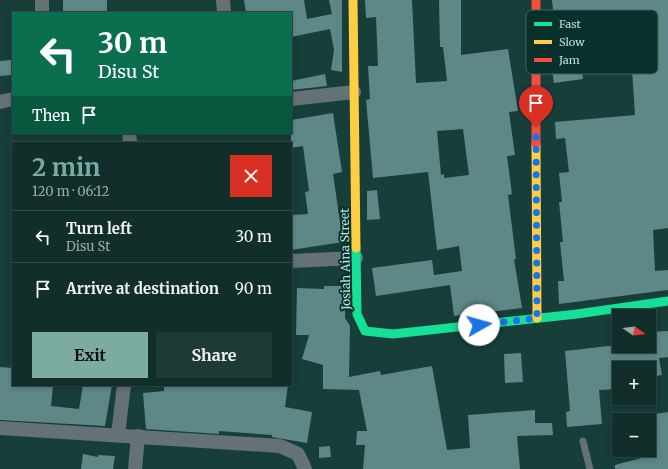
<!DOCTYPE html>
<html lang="en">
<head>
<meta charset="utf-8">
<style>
	:root { --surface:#112e2b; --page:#1e3a37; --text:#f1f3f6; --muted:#9ca8a9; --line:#304a47; --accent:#7caba2 }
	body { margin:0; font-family:Merriweather,serif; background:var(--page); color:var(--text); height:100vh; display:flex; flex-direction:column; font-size:15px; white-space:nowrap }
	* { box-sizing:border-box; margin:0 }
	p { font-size:13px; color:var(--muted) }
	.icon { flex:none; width:22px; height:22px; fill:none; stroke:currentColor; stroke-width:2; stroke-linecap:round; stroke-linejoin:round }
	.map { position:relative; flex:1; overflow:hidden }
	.drawer { position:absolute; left:12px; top:142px; width:280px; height:244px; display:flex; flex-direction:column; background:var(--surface); border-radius:0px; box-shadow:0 2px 6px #0003,0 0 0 1px var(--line) }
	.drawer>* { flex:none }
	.top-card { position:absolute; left:12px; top:12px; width:280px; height:122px; border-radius:0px; box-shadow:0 2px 6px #0003,0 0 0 1px var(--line); background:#0b6e4f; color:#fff; overflow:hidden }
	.needle { width:26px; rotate:104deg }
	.buttons { position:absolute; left:612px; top:309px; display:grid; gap:8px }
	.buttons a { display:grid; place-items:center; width:44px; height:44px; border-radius:0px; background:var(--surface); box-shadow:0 2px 6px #0003,0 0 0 1px var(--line); font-size:20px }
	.pin { position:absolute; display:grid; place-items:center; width:34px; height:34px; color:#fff; margin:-41px -17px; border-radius:50% 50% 50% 0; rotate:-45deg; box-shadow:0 0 4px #0007 }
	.pin .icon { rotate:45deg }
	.me { position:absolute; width:44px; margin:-22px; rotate:83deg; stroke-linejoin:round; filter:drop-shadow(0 0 3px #0008) }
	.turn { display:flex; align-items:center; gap:14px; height:84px; padding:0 20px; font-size:18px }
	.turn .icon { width:52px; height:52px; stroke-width:2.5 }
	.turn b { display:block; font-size:28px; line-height:34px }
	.then { display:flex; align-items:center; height:38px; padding:0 20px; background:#0003; gap:8px; font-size:15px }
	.round { display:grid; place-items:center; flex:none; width:42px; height:42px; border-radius:0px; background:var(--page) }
	.summary { display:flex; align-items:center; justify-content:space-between; height:68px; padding:0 20px }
	h1 { font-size:24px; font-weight:700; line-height:30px; color:var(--accent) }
	.button { display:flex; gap:8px; margin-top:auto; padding:8px 20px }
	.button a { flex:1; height:46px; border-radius:0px; background:var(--accent); color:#111; font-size:16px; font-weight:700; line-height:46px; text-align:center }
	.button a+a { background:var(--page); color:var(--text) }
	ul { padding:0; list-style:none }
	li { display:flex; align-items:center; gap:12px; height:52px; padding:0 20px; border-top:1px solid var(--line) }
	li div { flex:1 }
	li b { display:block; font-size:15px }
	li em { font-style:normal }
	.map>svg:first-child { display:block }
</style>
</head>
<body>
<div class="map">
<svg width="668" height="469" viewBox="0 0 668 469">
	<rect width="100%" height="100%" fill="#173e39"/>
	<g fill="#5e8787" fill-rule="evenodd">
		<rect x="63" y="0" width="44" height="13"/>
		<path d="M244,0h60l3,19 25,-5 -3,-14h13v72l-11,-2 3,-20 -4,-21 -39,8v-24h-45z"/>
		<path d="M365,0h47l4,83 31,-2 -4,-34h-3l-1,-47h22v55l47,-6 10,62 -9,1 6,43 -8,1 5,38 -4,1 8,64h-2l8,49 -68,8 -4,-31 -74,11 -4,-28 60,-8 2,15 28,-4 -3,-25 -22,4 -9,-78 -55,6 -7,-78 4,-1 -2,-33h10l-2,-49 -10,1zM463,129l6,46 -25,3v-4l-3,1 -4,-44z"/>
		<path d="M552,0h116v228l-15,2 2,41 13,-1v20l-109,14 -1,-23h6l-4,-39h3l-4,-40h3l-3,-29 10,-1 -4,-34 -9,1 -1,-17 80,-7 -3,-46 -8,1 -2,-38 -45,3 6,44 -29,4 -6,-39v-24h6z"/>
		<path d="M11,60l1,15 -12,1v-15z"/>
		<path d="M325,74l2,12 -36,4v-9z"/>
		<path d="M333,113l9,59 -9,2 10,68 -52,8v-35l17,-1 -3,-22 4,-1 -6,-45 -12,2v-28z"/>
		<path d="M377,190l3,29 -13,1v-29z"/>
		<path d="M324,286h21v32l5,8 -1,51 31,-6 1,4 51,-9 15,84 23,-2 -2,-33 67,-5v13h17l1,12 -36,1 3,33h-157l2,-24h-9l1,-14h10l-8,-41 -36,-1v-24l-21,-6 7,-24h-13l1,-47 27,1z"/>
		<path d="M668,331v26l-9,1 3,17 -12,2 -1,-9h-30v21l-20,1 3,34 -35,3 -1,-15 4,-1 -5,-60 43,-5h43l-1,-14z"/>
		<path d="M521,353l2,29 -18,1 -1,-29z"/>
		<path d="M0,367l13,1v17h40l-2,21 28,3 4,-24h29l-7,41 -105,-6z"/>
		<path d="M164,385h124l-3,22 27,5 -5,31 -35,-6v-2l-53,-4v3l-73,-5 -3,-36 21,-2z"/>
		<path d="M668,412v57h-53v-4l34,-9v-41z"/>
		<path d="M330,446l1,11 -12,1v-11z"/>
		<path d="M83,454l15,3v-2l17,1 -2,13h-32z"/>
	</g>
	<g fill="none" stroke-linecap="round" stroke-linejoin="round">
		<path stroke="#647175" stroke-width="7" d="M583,441l7,28"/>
		<g stroke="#647175" stroke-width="14">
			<path d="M42,0v13"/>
			<path d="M223,0l1,13"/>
			<path d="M291,99l63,-7"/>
			<path d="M0,102l13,-3"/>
			<path d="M129,133l1,10"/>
			<path d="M291,261l65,-3"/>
			<path d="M0,428l280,18 18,8 7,15"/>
			<path d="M118,435l6,-50"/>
			<path d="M135,469l3,-33"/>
		</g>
		<path stroke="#16e098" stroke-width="9" d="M356,248l1,66 8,17 28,3 184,-20 91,-13"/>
		<g stroke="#ffcf43" stroke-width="9">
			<path d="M353,0l3,248"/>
			<path d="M536,144l1,174"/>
		</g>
		<path stroke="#f24e42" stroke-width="9" d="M536,0v144"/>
	</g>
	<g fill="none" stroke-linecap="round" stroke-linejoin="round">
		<path stroke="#1a73e8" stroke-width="7" stroke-dasharray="0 12.6" d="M479,325l58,-7 -1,-191"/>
	</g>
	<g text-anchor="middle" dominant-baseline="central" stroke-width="4" stroke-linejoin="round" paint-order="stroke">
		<g font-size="12" fill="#b2e5db" stroke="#09302a">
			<text transform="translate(345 259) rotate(-91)">Josiah Aina Street</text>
		</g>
	</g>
	<rect x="526" y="10" width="132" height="64" rx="6" fill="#09302a" stroke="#3c665f" stroke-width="1"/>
	<rect x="534" y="22" width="18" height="4" fill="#16e098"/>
	<rect x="534" y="40" width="18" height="4" fill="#ffcf43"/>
	<rect x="534" y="58" width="18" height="4" fill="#f24e42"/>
	<g font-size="11" fill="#b2e5db">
		<text x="559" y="28">Fast</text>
		<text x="559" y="46">Slow</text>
		<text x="559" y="64">Jam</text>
	</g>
</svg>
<div class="buttons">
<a><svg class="needle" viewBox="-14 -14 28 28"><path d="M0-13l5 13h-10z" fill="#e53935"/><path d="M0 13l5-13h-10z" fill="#9ca8a9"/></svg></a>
<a>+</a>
<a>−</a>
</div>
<div class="pin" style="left:536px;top:127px;background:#d93025"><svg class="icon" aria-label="arrive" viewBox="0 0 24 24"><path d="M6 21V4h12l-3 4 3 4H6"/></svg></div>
<svg class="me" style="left:479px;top:325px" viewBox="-20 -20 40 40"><circle r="19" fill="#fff"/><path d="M0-13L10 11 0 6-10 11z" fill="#1a73e8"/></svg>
<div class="top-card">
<div class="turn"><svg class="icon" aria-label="left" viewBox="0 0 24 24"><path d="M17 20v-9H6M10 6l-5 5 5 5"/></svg><div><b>30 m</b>Disu St</div></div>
<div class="then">Then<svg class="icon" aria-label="arrive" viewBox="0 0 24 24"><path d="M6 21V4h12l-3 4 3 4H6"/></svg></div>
</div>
<section class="drawer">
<div class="summary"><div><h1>2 min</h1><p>120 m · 06:12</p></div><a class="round" style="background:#d93025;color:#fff"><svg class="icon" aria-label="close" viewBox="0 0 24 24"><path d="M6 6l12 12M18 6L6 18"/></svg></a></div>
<ul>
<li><svg class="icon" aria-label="left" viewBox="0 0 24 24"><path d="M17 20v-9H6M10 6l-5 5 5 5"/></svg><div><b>Turn left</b><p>Disu St</p></div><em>30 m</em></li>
<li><svg class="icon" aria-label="arrive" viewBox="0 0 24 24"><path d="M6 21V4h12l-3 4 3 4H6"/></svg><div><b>Arrive at destination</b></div><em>90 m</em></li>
</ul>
<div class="button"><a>Exit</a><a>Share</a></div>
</section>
</div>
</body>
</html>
